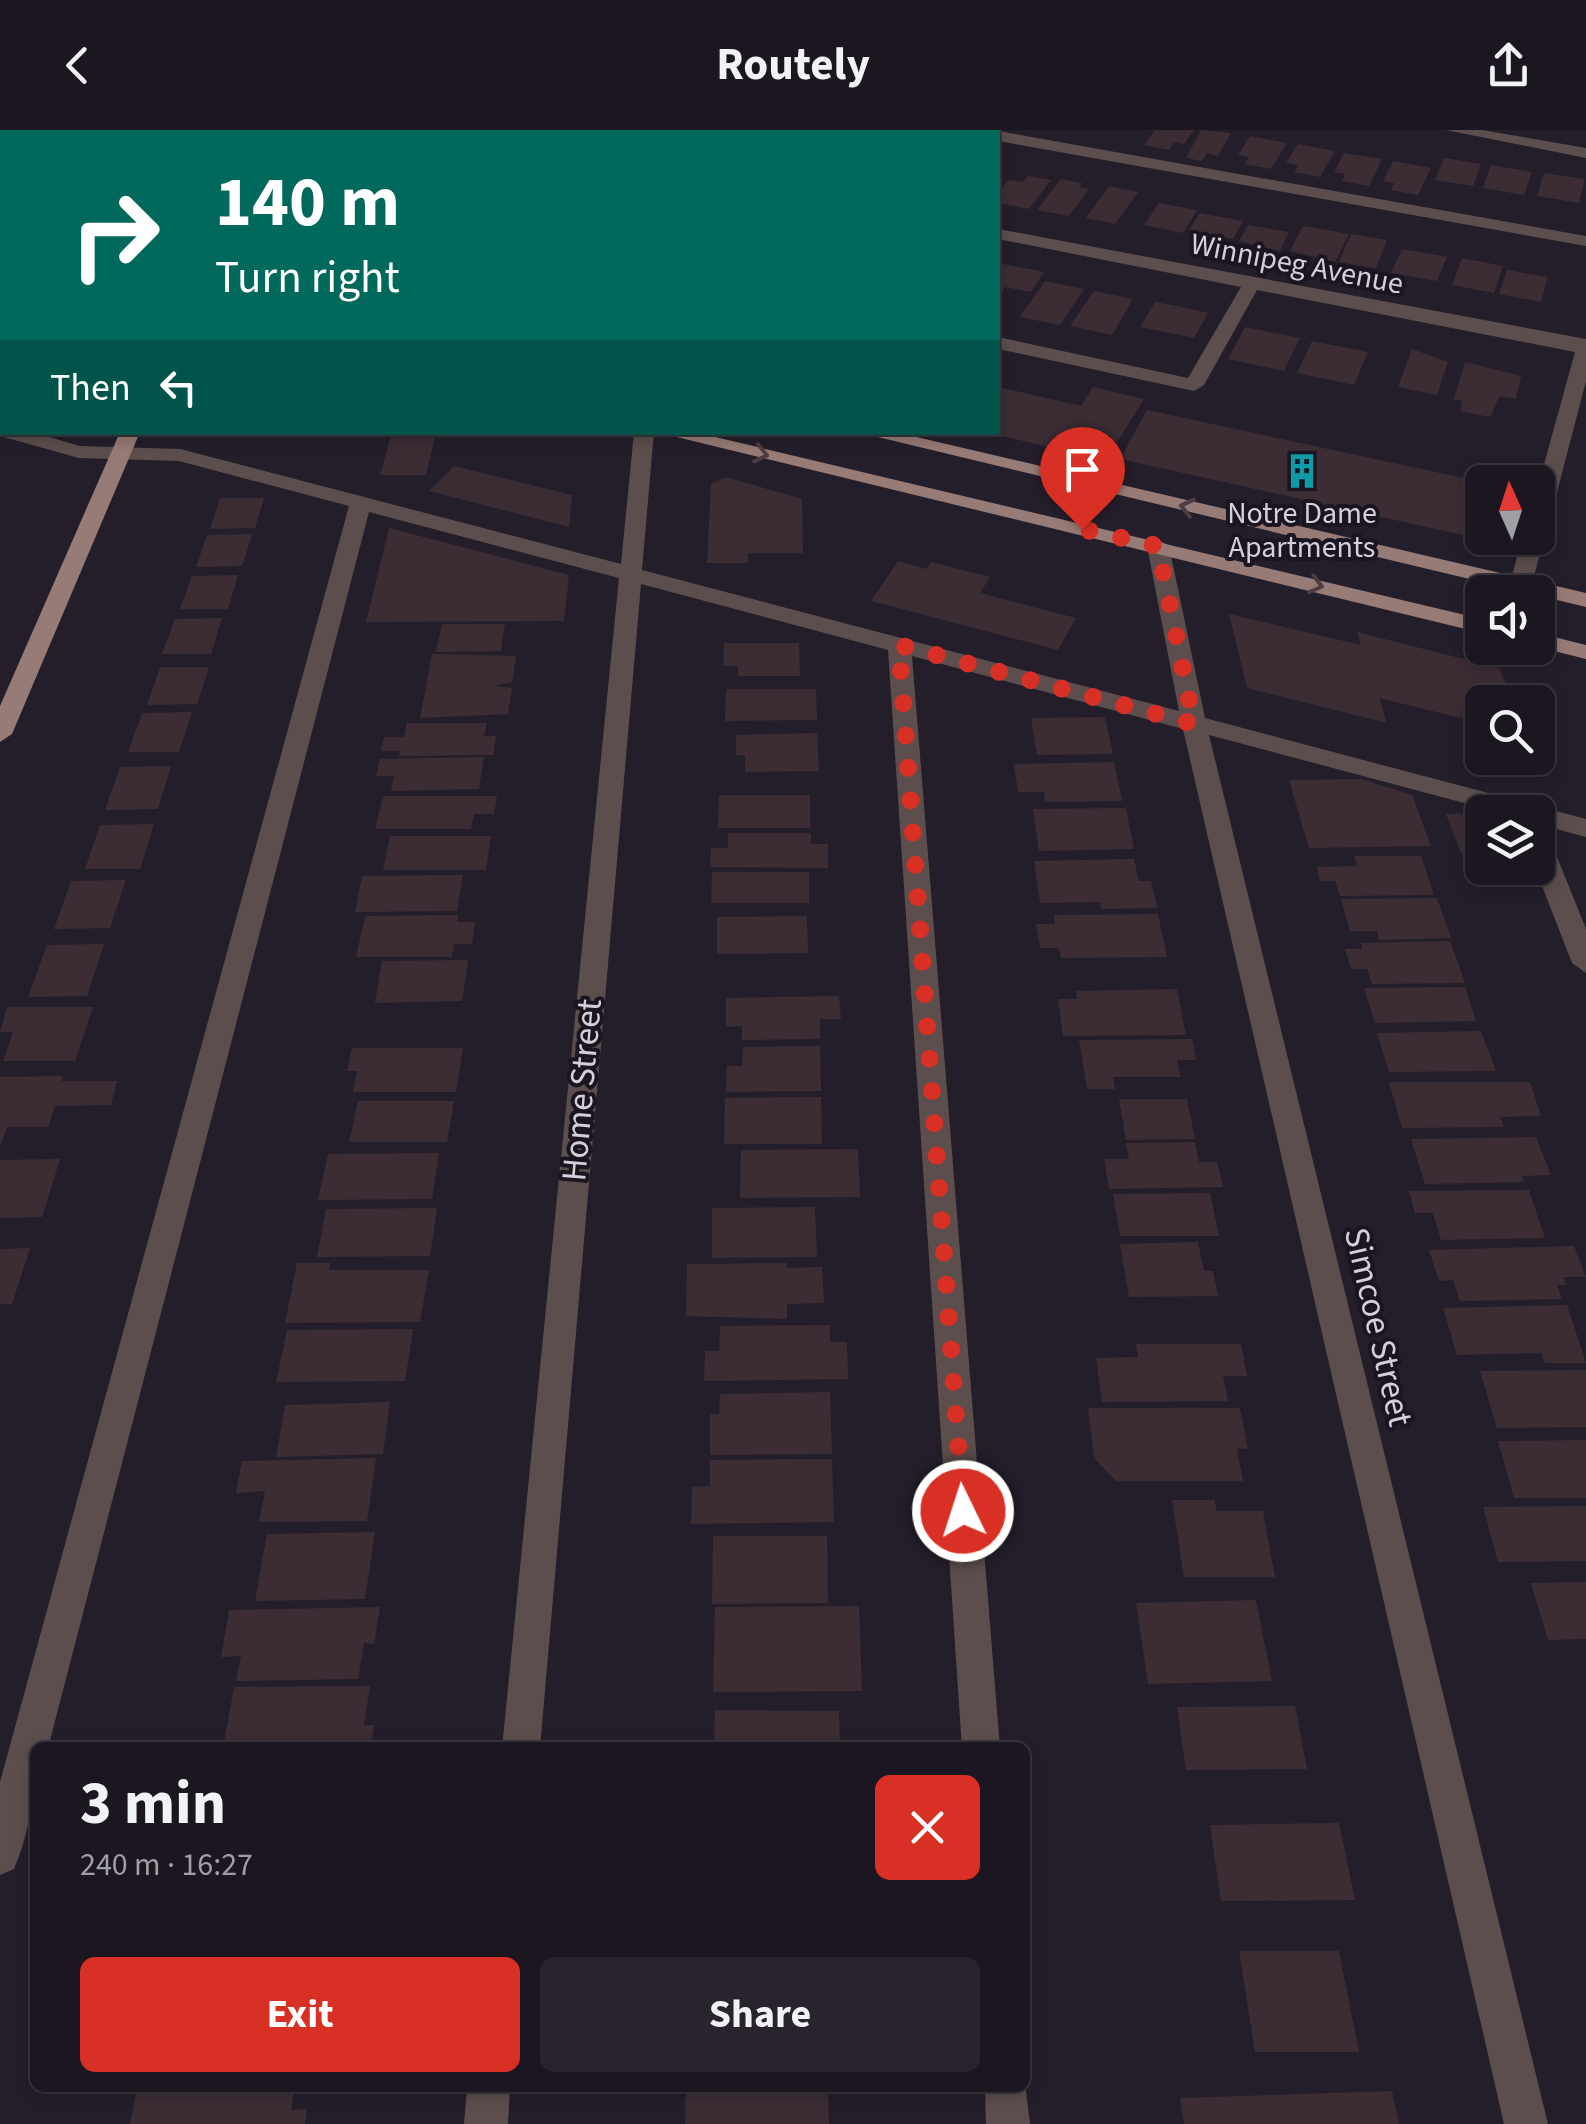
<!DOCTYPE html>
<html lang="en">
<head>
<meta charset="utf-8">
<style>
	:root { --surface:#1b1620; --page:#28232d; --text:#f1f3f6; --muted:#a09fa5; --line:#39353e; --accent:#d93025 }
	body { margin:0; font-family:"Source Sans 3",sans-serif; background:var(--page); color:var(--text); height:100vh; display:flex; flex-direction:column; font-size:38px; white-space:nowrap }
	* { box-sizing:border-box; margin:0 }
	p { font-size:32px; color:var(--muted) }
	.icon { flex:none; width:55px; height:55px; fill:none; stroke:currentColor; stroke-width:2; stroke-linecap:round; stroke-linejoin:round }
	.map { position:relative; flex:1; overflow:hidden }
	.sheet { position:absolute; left:30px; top:1612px; width:1000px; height:350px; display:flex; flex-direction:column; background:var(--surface); border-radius:15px; box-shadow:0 5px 15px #0003,0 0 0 2px var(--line) }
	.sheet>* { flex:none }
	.top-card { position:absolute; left:0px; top:0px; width:1000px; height:305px; box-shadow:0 5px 15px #0003,0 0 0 2px var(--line); background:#00695c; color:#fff; overflow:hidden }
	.needle { width:65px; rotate:357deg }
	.fabs { position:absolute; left:1465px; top:335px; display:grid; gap:20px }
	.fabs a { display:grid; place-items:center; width:90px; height:90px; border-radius:15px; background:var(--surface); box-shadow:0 5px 15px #0003,0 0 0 2px var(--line); font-size:50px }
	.pin { position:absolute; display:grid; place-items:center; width:85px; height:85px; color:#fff; margin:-102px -42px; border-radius:50% 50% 50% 0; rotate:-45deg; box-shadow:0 0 10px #0007 }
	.pin .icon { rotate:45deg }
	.me { position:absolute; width:110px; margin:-55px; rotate:356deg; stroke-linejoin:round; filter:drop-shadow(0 0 8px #0008) }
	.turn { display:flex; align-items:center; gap:35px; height:210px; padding:0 50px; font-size:45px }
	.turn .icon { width:130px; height:130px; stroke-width:2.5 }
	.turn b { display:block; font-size:70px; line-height:85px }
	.then { display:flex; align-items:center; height:95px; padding:0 50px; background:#0003; gap:20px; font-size:38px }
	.round { display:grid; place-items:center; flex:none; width:105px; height:105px; border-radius:15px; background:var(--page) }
	.head { display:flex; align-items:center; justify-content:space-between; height:170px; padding:0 50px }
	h1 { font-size:60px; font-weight:700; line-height:75px }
	.primary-button { display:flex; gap:20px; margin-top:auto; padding:20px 50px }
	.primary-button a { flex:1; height:115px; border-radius:15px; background:var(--accent); color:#fff; font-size:40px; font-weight:700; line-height:115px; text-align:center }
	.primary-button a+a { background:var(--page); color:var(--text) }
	header { display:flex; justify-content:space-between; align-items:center; height:130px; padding:0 50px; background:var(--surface); font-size:45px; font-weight:700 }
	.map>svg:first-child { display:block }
</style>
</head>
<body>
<header><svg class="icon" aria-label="back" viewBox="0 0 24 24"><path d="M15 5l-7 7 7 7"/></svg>Routely<svg class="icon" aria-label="share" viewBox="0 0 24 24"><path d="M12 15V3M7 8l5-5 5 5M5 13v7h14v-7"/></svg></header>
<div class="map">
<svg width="1586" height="1994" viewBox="0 0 1586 1994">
	<rect width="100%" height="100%" fill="#241e2b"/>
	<g fill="#3c2d35">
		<path d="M1155,0h39l-10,14 -10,-2 -5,8 -25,-5z"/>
		<path d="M1201,0l30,3 -13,23 -11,-3 -5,8 -16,-3z"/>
		<path d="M1250,6l37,7 -16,26 -26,-5 4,-7 -11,-2z"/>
		<path d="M1298,14l37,7 -15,26 -26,-5 4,-7 -12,-2z"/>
		<path d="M1344,23l38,6 -13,27 -27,-5 3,-7 -11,-2z"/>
		<path d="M1444,28l37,6 -8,22 -38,-6z"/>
		<path d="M1393,31l38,7 -13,27 -27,-5 3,-7 -11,-2z"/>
		<path d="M1491,35l41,7 -8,23 -41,-7z"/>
		<path d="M1544,43l41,6 -6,24 -42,-7z"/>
		<path d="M1028,46l23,4 -22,29 -31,-6v-9l10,-14 15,2z"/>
		<path d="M1061,49l21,4 -3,4 10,2 -20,27 -32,-6z"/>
		<path d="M1109,56l29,6 -23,32 -29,-6z"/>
		<path d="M1159,73l38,7 -14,23 -39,-8z"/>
		<path d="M1200,83l43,8 -10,18 -44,-9z"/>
		<path d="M1248,95l41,7 -9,19 -41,-10z"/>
		<path d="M1303,96l46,8 -14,28 -45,-11z"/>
		<path d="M1351,104l36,6 -11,28 -37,-6z"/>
		<path d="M1402,119l45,8 -10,24 -46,-8z"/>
		<path d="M1462,128l41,8 -9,27 -42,-8z"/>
		<path d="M998,133l46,9 -13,20 -26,-5 -7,11z"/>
		<path d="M1507,140l41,7 -7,25 -42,-8z"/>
		<path d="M1045,151l39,8 -24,36 -40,-8z"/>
		<path d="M1094,161l39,8 -21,36 -42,-9z"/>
		<path d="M1155,172l22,4 31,7 -14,25 -54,-11z"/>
		<path d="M1245,197l55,11 -16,33 -56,-12z"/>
		<path d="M1312,211l56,11 -14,33 -57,-12z"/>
		<path d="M1412,219l36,13 -11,33 -39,-8z"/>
		<path d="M1465,232l56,14 -5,23 -16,-3 -10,21 -30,-6 3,-10 -9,-2z"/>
		<path d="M998,257l83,19 12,-19 51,12 -38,61 -108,-25z"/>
		<path d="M1147,280l335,72v19l-10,36 -352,-78z"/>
		<path d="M392,302h44l-10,43h-46z"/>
		<path d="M454,336l118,29 -3,32 -140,-36z"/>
		<path d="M726,347l76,22 1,54h-55v10h-41l4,-79z"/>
		<path d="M220,368h44l-9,30 -45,1z"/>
		<path d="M389,398l180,47 -5,46 -198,1z"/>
		<path d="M252,404l-10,32 -46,1 11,-32z"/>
		<path d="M898,431l29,8 4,-7 59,15 -10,16 96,25 -18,32 -187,-49z"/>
		<path d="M238,445l-10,34h-48l12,-33z"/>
		<path d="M1229,484l132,31 -4,-13 142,36 15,34h-32v21l-103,-25 8,25 -140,-35z"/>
		<path d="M222,488l-11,36h-49l13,-35z"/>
		<path d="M442,494h63l-4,27 -65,1z"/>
		<path d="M724,513h75l1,33h-62v-10h-15z"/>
		<path d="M432,524l84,2 -4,26 -18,4 18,2 -4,26 -88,4z"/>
		<path d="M160,537h49l-12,37 -50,1z"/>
		<path d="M726,559h90l1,31 -92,1z"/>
		<path d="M192,582l-13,40h-51l14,-39z"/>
		<path d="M1105,587l8,37 -76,1 -6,-37z"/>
		<path d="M407,593h80l-3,13h12l-3,19 -94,1 1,-5h-19l3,-14h20z"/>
		<path d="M817,603l2,38 -74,1v-17h-9v-20z"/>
		<path d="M484,627l-5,32 -88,2 3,-15h-18l4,-17z"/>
		<path d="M1114,632l8,39 -77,1 -1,-10h-26l-4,-28z"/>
		<path d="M171,636l-13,43 -53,1 15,-43z"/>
		<path d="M1361,649l51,16 19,51 -122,2 -20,-68z"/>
		<path d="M719,665h91v33h-92z"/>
		<path d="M383,666h114l-3,18h-20l-3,15h-96z"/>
		<path d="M1126,678l8,41 -95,2 -6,-42z"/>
		<path d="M1482,683v39l-21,1 -15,-39z"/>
		<path d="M154,694l-14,45h-55l15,-44z"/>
		<path d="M728,703h83v11h17v24l-118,-1 1,-19h17z"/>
		<path d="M390,706h101l-5,34h-103z"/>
		<path d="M1354,726h67l13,39 -94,1 -5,-15h-15l-3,-14 40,-1z"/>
		<path d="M1134,729l5,22h12l6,27 -56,1 -1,-7 -60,1 -6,-42z"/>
		<path d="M712,742h97v31h-98z"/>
		<path d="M463,745l-6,36 -102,1 7,-36z"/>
		<path d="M126,750l-16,48 -56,1 17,-48z"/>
		<path d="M1437,768l14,40 -72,2 -2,-9h-27l-9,-32z"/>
		<path d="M1158,784l9,43 -106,1 -2,-10h-19l-4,-24h19l-1,-9z"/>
		<path d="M458,785l-1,7h18l-3,22h-18l-2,13h-96l9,-41z"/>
		<path d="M807,786l1,37 -91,1v-37z"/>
		<path d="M1450,811l15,42 -93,1 -5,-15h-16l-6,-20h17l-1,-6z"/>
		<path d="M104,814l-17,52 -59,1 19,-52z"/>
		<path d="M468,830l-6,41 -87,2 7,-42z"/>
		<path d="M1465,857l11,34 -101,2 -11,-35z"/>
		<path d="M1177,859l9,46 -123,1 -5,-37h19l-1,-8z"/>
		<path d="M839,866l2,23h-21v20l-78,1v-14l-16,1v-29z"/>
		<path d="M7,877h86l-18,54h-72l10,-29h-13z"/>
		<path d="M1481,901l15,40 -107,1 -12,-39z"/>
		<path d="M1192,909l4,21h-19l4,17h-68l2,12h-28l-8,-49z"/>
		<path d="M820,916l1,45 -95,1 1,-26h15l1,-19z"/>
		<path d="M352,918h111l-7,44h-103l4,-21h-10z"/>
		<path d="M63,946l-2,5h56l-6,24 -56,1 -7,21h-41l-7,19v-69z"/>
		<path d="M1389,952h141l11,34 -41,1 4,10 -102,1z"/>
		<path d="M821,967l1,47h-98l1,-46z"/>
		<path d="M1119,969h68l8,40 -69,1z"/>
		<path d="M358,971h96l-7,41h-98z"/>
		<path d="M1536,1007l15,38 -29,1 2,6 -99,2 -14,-45z"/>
		<path d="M1195,1012l4,20h18l6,25 -114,2 -5,-30h25l-3,-16z"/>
		<path d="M858,1019l2,48 -120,1 1,-48z"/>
		<path d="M439,1023l-7,46 -114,1 10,-46z"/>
		<path d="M60,1029l-18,58 -42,1v-58z"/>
		<path d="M1529,1060l16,48 -104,2 -8,-27h-18l-6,-22z"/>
		<path d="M1210,1063l9,43h-99l-7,-42z"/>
		<path d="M815,1077l2,50 -105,1v-50z"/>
		<path d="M437,1078l-7,48 -113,1 9,-48z"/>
		<path d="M1198,1112l6,29h9l5,25 -89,1 -9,-53z"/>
		<path d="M1574,1116l12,31h-23l3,8h-9l5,14 -102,2 -7,-21 -14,1 -10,-31z"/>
		<path d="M30,1118l-18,56h-12v-55z"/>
		<path d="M297,1133h33l-1,7h100l-9,52 -135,1z"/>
		<path d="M786,1133l1,5 35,-1 2,36 -37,1v15l-101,-3 1,-52z"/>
		<path d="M1567,1175l19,58h-41l-4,-10 -84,2 -14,-47z"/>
		<path d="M830,1195v17h17l1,37 -144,2 1,-30h14l1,-25z"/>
		<path d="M413,1199l-8,52 -129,1 11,-52z"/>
		<path d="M1136,1214h105l6,32h-24l5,25 -126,1 -6,-44 42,-1z"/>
		<path d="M1586,1240v57l-89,1 -17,-57z"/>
		<path d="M830,1262l2,62 -122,1v-41h9l1,-20z"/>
		<path d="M390,1272l-7,52 -107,3 9,-52z"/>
		<path d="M1088,1278h152l8,41 -11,-1 6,33h-127l-22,-23z"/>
		<path d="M1586,1310v58h-72l-16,-57z"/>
		<path d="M376,1328l-9,63 -108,1 6,-31 -29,2 6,-32z"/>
		<path d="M832,1329l2,63 -143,2 1,-37 18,-1v-26z"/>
		<path d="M1172,1370h42l3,11h46l12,66h-91z"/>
		<path d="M1586,1376v55l-88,1 -15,-55z"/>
		<path d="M375,1402l-10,67 -110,2 12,-67z"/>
		<path d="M713,1406h114l1,67 -116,1z"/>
		<path d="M1586,1452v57l-38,1 -17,-57z"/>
		<path d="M1256,1470l16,81 -124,3 -12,-81z"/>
		<path d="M859,1476l3,85 -149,1 2,-85z"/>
		<path d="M380,1477l-6,37 -10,-1 -6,36 -122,2 5,-25 -20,1 8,-47z"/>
		<path d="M370,1556l-6,39h10l-3,23h-148l11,-61z"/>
		<path d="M1295,1576l12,63 -121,1 -9,-63z"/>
		<path d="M715,1580l124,1 1,37h-126z"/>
		<path d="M1339,1693l16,77 -134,1 -11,-76z"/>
		<path d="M1239,1821h100l20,101h-104z"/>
		<path d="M137,1958h158l-4,22 16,-1 -2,15h-175z"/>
		<path d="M686,1958h142l1,36h-144z"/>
		<path d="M1392,1961l7,33h-215l-4,-26z"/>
	</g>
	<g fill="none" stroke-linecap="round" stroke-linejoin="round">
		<g fill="#5c4e4c" fill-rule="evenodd">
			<path d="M0,0h23l1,2 -22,2z"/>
			<path d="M458,0h28l1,2h-27z"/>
			<path d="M957,0h29l1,2h-28z"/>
			<path d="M1446,0h36l104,18v10z"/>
			<path d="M998,1l588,105v10l-588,-105v-9h-6z"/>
			<path d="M998,99l588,110v42l-37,142 -11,6v-43l37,-134 -318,-62 -53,95 -10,6 -196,-42v-12l190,41 53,-91 -243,-48z"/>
			<path d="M2,297v5h30l48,14 100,3 441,115 13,-132h20l-12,138 537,141 -32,-165 11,-7 11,7 36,172 381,101v18l-48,-13v-12h-40l-289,-77 339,1389h-44l-321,-1395 -271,-73 88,1092h-38l-74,-1098 -247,-66 -101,1164h-38l117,-1170 -250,-66 -321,1236h-13c0,42 -4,81 -21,121l-14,6v-93l349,-1276 -170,-45 -100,-3 -79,-22z"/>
			<path d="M1538,403l6,5 -14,54h-22l14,-54h16z"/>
			<path d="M1538,703l13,9 35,87v44l-14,-10 -37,-95z"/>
			<path d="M1025,1952l5,42h-44l-1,-36h40z"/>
			<path d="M467,1958h43l-2,36h-44z"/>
		</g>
		<g fill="#977b76" fill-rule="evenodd">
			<rect x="0" y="101" width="2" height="10"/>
			<rect x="0" y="138" width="2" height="11"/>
			<path d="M120,302h20l-128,302 -12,8v-36z"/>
			<path d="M656,302h38l788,187v14z"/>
			<path d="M857,302h38l691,161v14z"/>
			<path d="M1538,503l48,12v14l-48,-12z"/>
		</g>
	</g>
	<defs><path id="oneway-chevron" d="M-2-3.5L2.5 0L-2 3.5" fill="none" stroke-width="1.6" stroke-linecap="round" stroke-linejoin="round" transform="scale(2.5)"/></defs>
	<g stroke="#4d3d43">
		<use href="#oneway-chevron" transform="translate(761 324) rotate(13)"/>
		<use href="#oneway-chevron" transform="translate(1187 377) rotate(-167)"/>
		<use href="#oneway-chevron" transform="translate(1316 455) rotate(14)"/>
	</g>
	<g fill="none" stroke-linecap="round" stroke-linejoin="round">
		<path stroke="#d93025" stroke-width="18" stroke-dasharray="0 32.4" d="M963,1381l-64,-866 295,79 -36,-178 -76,-17"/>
	</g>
	<defs>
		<symbol id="building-bare" viewBox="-9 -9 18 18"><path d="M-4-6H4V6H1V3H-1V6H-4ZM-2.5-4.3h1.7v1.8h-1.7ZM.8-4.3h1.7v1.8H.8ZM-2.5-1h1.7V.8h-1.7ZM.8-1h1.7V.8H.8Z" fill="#0f9aa8" stroke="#1b1421" stroke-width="2.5" paint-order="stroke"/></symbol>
	</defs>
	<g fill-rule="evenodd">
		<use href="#building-bare" x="1277" y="316" width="50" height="50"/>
	</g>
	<g text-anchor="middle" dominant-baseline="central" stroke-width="8" stroke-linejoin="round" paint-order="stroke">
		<g font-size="30" fill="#d4d0d9" stroke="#1b1421">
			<text transform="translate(1297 134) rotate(11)">Winnipeg Avenue</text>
		</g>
		<g font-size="30" fill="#d4d0d9" stroke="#1b1421">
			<text x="1302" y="383">Notre Dame<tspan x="1302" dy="34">Apartments</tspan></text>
		</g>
		<g font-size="35" fill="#d4d0d9" stroke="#1b1421">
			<text transform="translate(582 960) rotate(-85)">Home Street</text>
			<text transform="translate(1378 1197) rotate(77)">Simcoe Street</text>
		</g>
	</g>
</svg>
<div class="fabs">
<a><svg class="needle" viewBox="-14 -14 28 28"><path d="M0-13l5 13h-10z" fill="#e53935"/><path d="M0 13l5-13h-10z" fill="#a09fa5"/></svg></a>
<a><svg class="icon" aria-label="sound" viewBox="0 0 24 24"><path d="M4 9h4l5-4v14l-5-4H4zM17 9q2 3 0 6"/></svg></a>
<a><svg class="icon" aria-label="search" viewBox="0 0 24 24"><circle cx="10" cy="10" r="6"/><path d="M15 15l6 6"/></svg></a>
<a><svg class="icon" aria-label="layers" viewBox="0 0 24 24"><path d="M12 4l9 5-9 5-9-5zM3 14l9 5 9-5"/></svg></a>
</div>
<div class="pin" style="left:1082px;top:399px;background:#d93025"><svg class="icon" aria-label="arrive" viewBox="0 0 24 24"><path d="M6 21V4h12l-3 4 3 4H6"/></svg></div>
<svg class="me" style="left:963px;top:1381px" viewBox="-20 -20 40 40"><circle r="17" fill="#d93025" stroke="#fff" stroke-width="3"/><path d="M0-11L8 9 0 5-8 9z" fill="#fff"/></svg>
<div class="top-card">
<div class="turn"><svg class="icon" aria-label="right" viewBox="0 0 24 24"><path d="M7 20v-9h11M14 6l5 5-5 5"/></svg><div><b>140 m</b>Turn right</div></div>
<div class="then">Then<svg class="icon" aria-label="left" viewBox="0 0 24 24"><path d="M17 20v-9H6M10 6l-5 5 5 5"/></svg></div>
</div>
<section class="sheet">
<div class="head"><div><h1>3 min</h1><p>240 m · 16:27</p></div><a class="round" style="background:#d93025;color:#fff"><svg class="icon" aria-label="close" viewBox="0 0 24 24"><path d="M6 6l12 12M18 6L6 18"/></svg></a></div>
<div class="primary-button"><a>Exit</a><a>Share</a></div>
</section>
</div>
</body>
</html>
